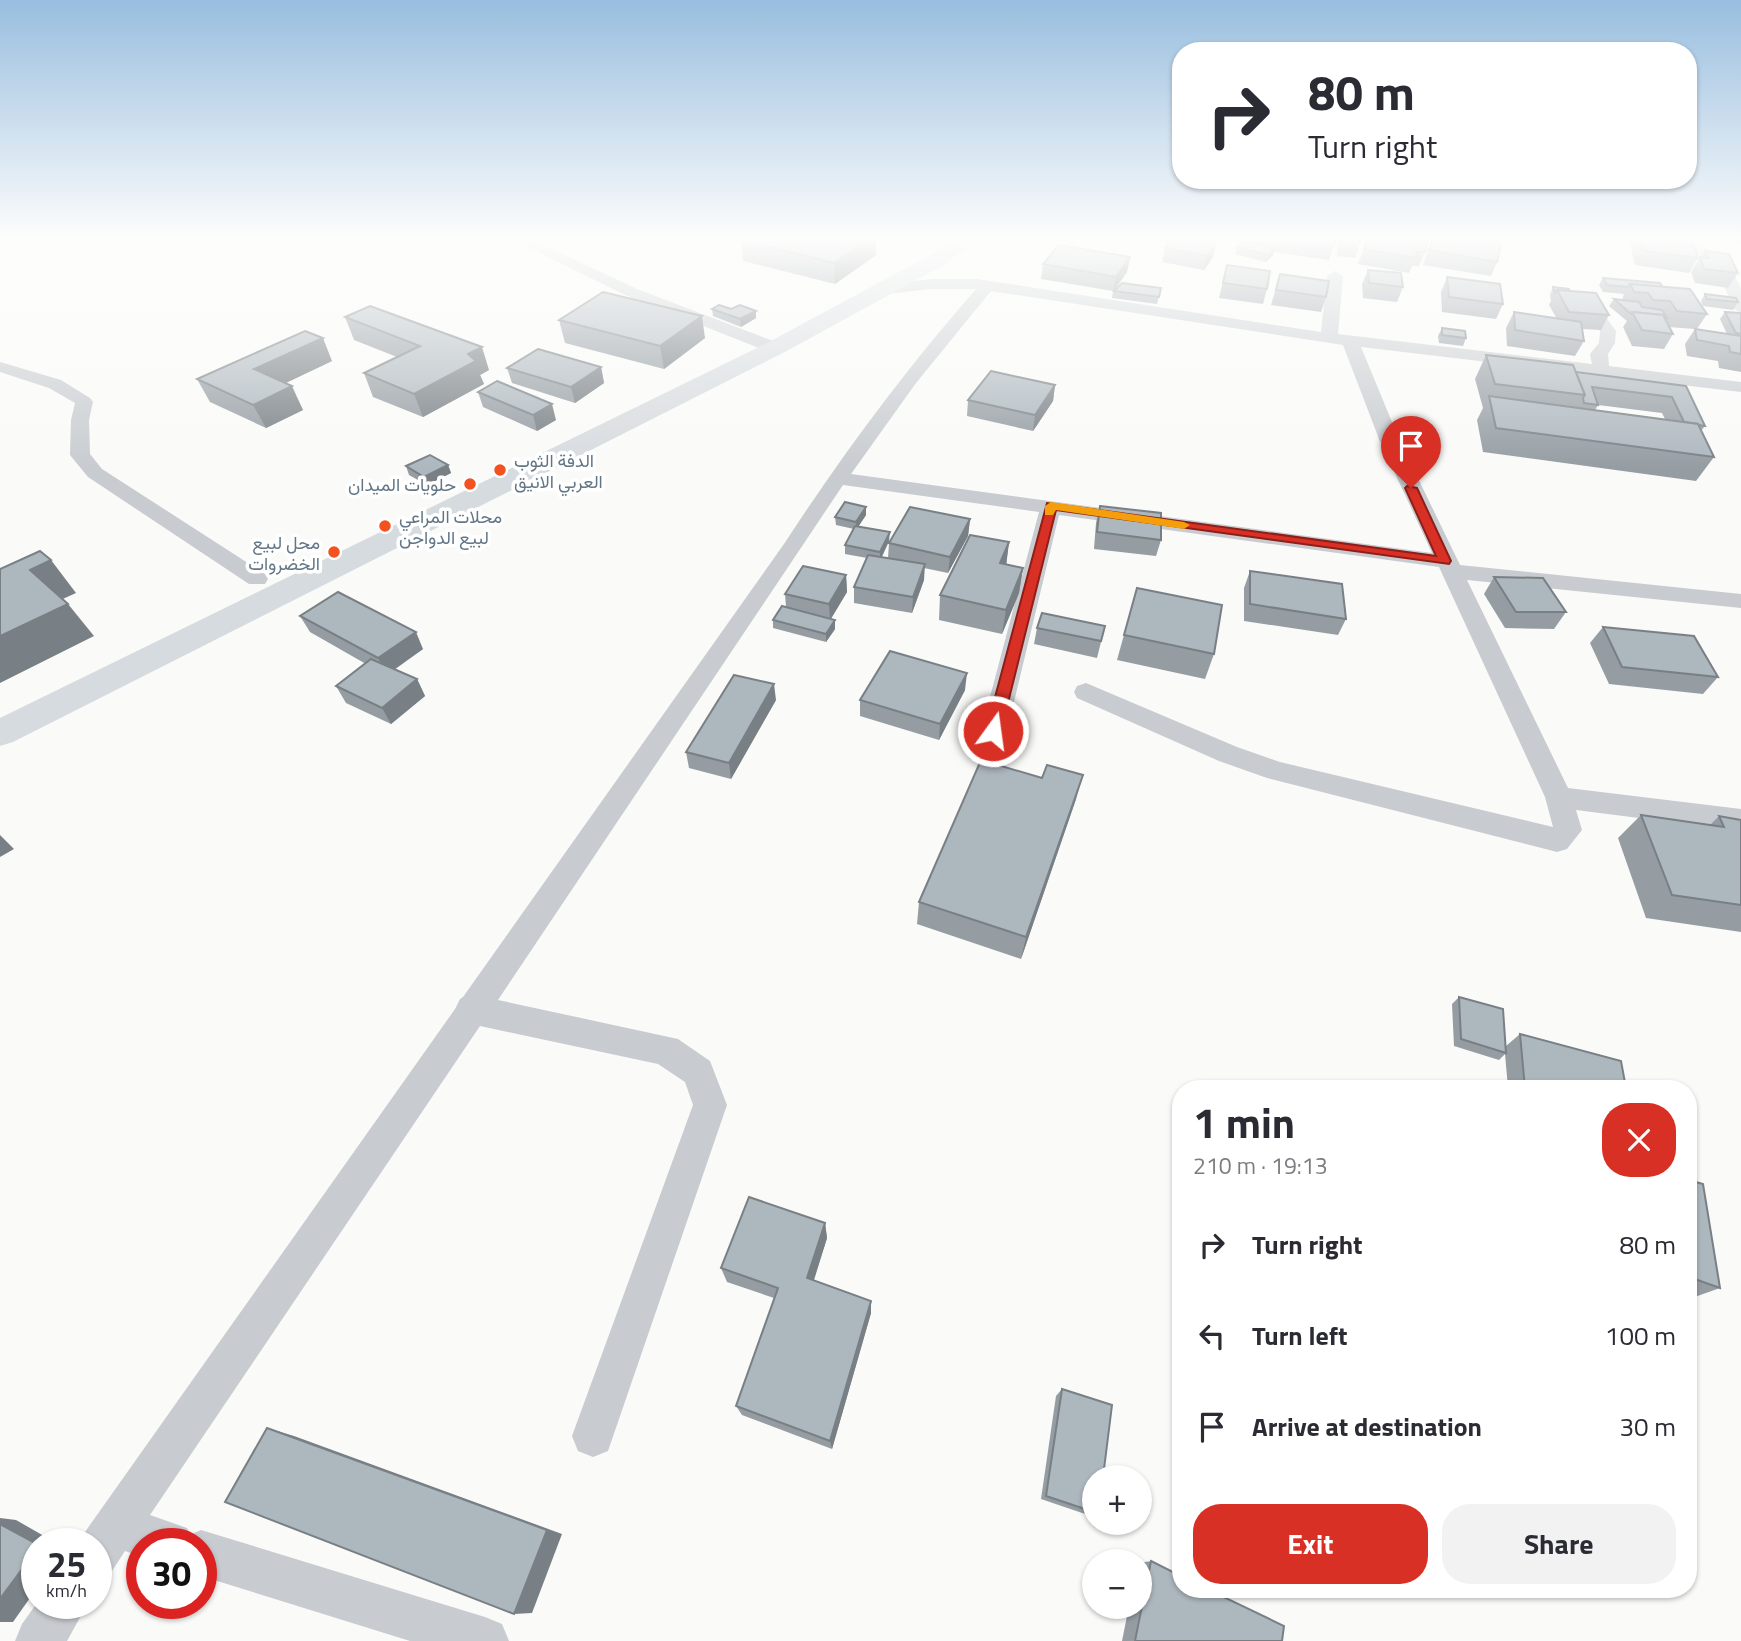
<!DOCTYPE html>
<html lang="en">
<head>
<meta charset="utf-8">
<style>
	:root { --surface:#fff; --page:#f2f2f3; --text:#2b2b33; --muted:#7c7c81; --accent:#d93025 }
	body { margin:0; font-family:"Titillium Web",Vazirmatn,sans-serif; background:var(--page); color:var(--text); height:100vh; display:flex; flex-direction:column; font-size:26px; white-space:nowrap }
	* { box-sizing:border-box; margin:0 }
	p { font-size:23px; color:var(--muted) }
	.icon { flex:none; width:38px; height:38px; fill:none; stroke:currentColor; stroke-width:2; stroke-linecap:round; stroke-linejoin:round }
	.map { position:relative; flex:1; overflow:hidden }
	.side { position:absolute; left:1172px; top:1080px; width:525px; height:518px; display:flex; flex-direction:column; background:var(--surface); border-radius:28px; box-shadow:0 2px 5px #0004 }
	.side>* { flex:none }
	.banner { position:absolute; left:1172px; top:42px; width:525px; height:147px; border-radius:28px; box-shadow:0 2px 5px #0004; background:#fff; color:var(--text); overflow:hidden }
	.controls { position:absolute; left:1082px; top:1465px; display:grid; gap:14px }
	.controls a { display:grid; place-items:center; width:70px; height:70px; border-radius:50%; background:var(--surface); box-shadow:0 2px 5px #0004; font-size:35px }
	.speed { position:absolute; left:21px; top:1528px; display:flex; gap:14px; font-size:35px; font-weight:700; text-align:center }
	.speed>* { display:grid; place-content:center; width:91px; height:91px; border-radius:50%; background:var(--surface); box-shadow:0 2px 5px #0004; line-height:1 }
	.speed small { font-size:18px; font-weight:400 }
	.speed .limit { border:10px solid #d22; background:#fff; color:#111 }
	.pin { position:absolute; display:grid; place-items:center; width:60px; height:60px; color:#fff; margin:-72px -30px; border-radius:50% 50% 50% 0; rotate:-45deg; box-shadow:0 0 7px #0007 }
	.pin .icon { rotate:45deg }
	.me { position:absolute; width:77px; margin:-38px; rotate:14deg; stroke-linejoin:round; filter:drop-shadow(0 0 5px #0008) }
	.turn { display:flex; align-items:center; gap:24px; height:147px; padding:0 21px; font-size:32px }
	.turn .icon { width:91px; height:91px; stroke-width:2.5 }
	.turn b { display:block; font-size:49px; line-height:60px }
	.round { display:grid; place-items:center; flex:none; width:74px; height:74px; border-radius:28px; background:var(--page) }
	.headline { display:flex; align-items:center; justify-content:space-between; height:119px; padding:0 21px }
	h1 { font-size:42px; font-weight:700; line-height:52px }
	.primary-button { display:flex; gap:14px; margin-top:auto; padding:14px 21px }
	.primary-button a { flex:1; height:80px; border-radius:28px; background:var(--accent); color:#fff; font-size:28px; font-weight:700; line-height:80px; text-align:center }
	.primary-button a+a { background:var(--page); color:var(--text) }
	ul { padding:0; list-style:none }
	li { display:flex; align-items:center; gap:21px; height:91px; padding:0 21px }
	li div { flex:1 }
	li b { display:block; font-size:26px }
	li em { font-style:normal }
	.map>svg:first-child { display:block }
</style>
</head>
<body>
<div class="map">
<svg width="1741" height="1641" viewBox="0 0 1741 1641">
	<rect width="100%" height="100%" fill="#fafaf8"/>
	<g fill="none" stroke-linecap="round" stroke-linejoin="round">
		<g fill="#c8ccd0" fill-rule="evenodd">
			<path d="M510,238h18l109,51 144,55 2,4 -2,4h-12l-144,-57z"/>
			<path d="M1663,238h19l44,18 15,33v24l-8,-5 -18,-46z"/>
			<path d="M1335,271l8,5 -5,58 254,30 -2,-10 9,-11 1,-12 -24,-32 8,-5 6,2 26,35 -1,12 -7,11 1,12 132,16v10l-380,-45 38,92 61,126 281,29v14l-274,-28 101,208 173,21v22l-165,-21 6,20 -15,19 -10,3 -290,-74 -48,-17 -142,-63 -3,-6 3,-6 9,-3 151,64 43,15 273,65 -8,-30 -106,-230 -380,-52 -52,216 -4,7 -9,2 -9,-2 -4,-7 58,-219 -196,-27 -345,515 180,39 32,22 17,44 -119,346 -15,6 -15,-6 -6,-15 121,-331 -8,-23 -27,-18 -178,-38 -330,489 37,13 3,7 11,-5 284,87 17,7 7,17h-99l-209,-65v-32h-59v13l-17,-6 -13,20 -16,6v-33h-18l2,-5 375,-530 5,-10 3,-2 321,-453c58,-89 121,-174 192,-255h-45l-45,5 -6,-2 -2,-3 2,-3 51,-7h46l344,53 6,-56zM991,291l352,54 36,94 53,114 -581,-79 65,-91z"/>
			<path d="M0,362l61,18 29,18 3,4 -4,18 1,34 12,15 163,105 3,5 -3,5h-16l-161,-107 -18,-22 1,-35 4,-17 -26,-15 -49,-16z"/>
			<path d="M37,1603h51l-21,38h-52l7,-17z"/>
		</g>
		<path fill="#d6dbdf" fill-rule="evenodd" d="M962,238l7,2 3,4 -30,22 -159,87 -770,389 -13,4v-28l767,-375z"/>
	</g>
	<g fill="#959da3" fill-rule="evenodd">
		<path d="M1147,238h50l19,5 -3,14 -9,13 -42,-8 3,-14 4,-5z"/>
		<path d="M1243,238h93l-7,22 -55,-8 -1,3 -7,7 -31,-8 2,-7 5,-4z"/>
		<path d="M1338,238h22v5l-5,15 -18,-2z"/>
		<path d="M1368,238l57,14 -6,14h-7l-3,7 -51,-9z"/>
		<path d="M1432,238h40l25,24 -6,14 -68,-11z"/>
		<path d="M1611,238h80l7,20 -9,15 -54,-8 -5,-21 1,-1 -21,-4z"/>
		<path d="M1733,238h8v5l-8,-2z"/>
		<path d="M741,240l135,15 -41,29 -92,-23z"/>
		<path d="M1705,251l33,22 -10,15 -33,-5 -4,-11 9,-15h1z"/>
		<path d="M1130,257l-3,15 -13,18 47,-2 -4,16 -45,-6 1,-7 -72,-12 2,-15z"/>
		<path d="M1227,265l40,24 -4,15 -44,-6z"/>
		<path d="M1368,270l35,17 -6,15 -34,-4 -1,-14z"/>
		<path d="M1280,274l46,23 -5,15 -50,-7z"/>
		<path d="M1447,277l56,27 -7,15 -54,-7 -1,-20z"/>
		<path d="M1603,278l60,9 44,27 -10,15 30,5 -7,-15 5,-7 16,1v59l-22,-4 -1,-7 -31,-5 -2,-12 10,-15 -26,-2 4,7 -9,15 -32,-3 -9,-19 4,-6 -18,-15 5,-7 8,1 2,-6 -21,-2 -4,-7z"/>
		<path d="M1553,287l16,4 40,24 -8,15 -19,-1 2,12 -9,15 -68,-10 -1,-18 8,-16 43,7 -8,-14 2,-4 -1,-6z"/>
		<path d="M1705,294l33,8 -5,8 -30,-4 -2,-5z"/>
		<path d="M712,309l44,2v7l-15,9 -28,-11z"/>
		<path d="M345,317l144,53 -9,5 4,9 -61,33 -50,-20 -9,-24 33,-16 -43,-17z"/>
		<path d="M559,320l146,18 -41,31 -99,-26z"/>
		<path d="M1442,328l24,10 -3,8 -24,-3 -1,-7z"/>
		<path d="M1486,355l90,17 110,14 19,40 -4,5 13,26 -18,24 -213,-29 -6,-32 6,-12 -8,-29zM1598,405l64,8 3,6 -70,-9z"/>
		<path d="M332,361l-47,22 18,27 -37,18 -56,-26 -13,-23z"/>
		<path d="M601,367l3,16 -29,20 -63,-20 -5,-15z"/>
		<path d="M1055,385l-2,16 -20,30 -66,-15 1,-16z"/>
		<path d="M478,392l78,28 -19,11 -54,-24z"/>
		<path d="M448,465l3,8 -24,12 -18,-10 -3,-9z"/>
		<path d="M1100,506l61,34 -5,16 -62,-7 2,-26z"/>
		<path d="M866,515l-8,12 31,14 -7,16 6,1 1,-15 81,-24 -2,17 -20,37 -24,-5v12l-12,33 -58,-10v-16l13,-29 -22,-4v-9l9,-16 -18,-4 -1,-8z"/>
		<path d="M1009,542l-3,22 17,4 -4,25 -17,41 -63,-14 1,-25z"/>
		<path d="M1250,571l96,48 -8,16 -94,-14v-33z"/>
		<path d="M846,575l1,17 -16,27 4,10 -9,13 -53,-14v-8l13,-13 -1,-13z"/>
		<path d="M1494,577l72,35 -12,17 -49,-1 -21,-34z"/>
		<path d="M1137,588l77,66 -9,25 -88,-19z"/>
		<path d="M300,616l123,33 -29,20 23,10 8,17 -34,28 -45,-21 -10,-17 30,-22 -56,-32z"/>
		<path d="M1105,626l-8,32 -63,-14 3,-16z"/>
		<path d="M1603,627l115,50 -15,17 -94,-10 -19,-41z"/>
		<path d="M965,690l-26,50 -79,-24v-16z"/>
		<path d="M776,700l-45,79 -42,-11 -3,-16z"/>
		<path d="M1076,799l-55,160 -104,-35 2,-22z"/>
		<path d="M1641,815l69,10 9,-9 22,4v112l-95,-14 -28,-80z"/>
		<path d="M1459,997l47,49 14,-12 106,54h-118l-3,-34 -6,6 -45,-14 -2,-42z"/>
		<path d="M1689,1180l31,108 -31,11z"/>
		<path d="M825,1223l2,15 -13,42 57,21v12l-39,136 -90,-34 -6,-9 38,-108 -47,-16 -6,-14z"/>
		<path d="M1062,1389l32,88v38l-3,1 -50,-17 15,-103z"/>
		<path d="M1151,1561l131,80h-160l7,-35h10v-43z"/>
	</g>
	<g fill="#798085">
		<path d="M870,238h6v17l-41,29 -1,-21z"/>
		<path d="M1216,243l-3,14 -9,13 3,-14z"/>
		<path d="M1276,248l-3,7 -7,7 2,-7z"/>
		<path d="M1130,257l-3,15 -14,20 3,-15z"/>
		<path d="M756,311v7l-15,9 -1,-8z"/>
		<path d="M702,316l3,22 -41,31 -4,-23z"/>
		<path d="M323,338l9,23 -67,32 -11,-24z"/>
		<path d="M482,347l7,23 -9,5 4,9 -61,33 -9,-23 54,-40z"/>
		<path d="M601,367l3,16 -29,20 -4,-16z"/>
		<path d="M1055,385l-2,16 -20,30 2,-16z"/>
		<path d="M292,386l11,24 -37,18 -13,-23z"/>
		<path d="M552,404l4,16 -19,11 -4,-16z"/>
		<path d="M448,465l3,8 -24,12 -3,-8z"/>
		<path d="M866,507v8l-10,15v-8z"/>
		<path d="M970,519l-2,17 -20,37 2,-16z"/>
		<path d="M890,532l-1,9 -9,19v-8z"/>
		<path d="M1009,542l-3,25 -6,-4z"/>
		<path d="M51,560l25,33 -20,9 -26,-32z"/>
		<path d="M925,564l-1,16 -12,33 1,-16z"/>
		<path d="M1023,568l-4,25 -17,41 4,-24z"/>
		<path d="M846,575l1,17 -17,28 -1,-16z"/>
		<path d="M68,604l26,32 -94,47v-47z"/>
		<path d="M835,620v9l-9,13v-8z"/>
		<path d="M416,632l7,17 -36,26 -9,-17z"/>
		<path d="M967,673l-2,17 -26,50 1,-16z"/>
		<path d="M417,679l8,17 -34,28 -9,-16z"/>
		<path d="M774,684l2,16 -45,79 -2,-16z"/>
		<path d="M1083,775l-7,24 -55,160 5,-22z"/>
		<path d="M0,835l14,14 -14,8z"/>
		<path d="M825,1223l2,15 -17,54 -3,-14z"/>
		<path d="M871,1301v12l-39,136 -2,-8z"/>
		<path d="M267,1428l27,8 268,98 -30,79 -18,1z"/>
		<path d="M0,1518l16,2 42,24h-21l-37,-20z"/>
		<path d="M37,1549v39l-24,34h-13v-23z"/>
	</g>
	<g fill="#adb7be" stroke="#798085" stroke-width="2">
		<path d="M744,238h126l-36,25 -93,-23z"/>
		<path d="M1173,238h24l19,5 -9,13 -42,-8z"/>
		<path d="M1282,238h54l-2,8z"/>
		<path d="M1342,238h18v5l-18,-2z"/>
		<path d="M1368,238h60l-3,14h-8l-2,6 -51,-9z"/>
		<path d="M1433,238h39l29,5 -4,19 -68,-12z"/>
		<path d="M1640,238h51l7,20 -54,-7z"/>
		<path d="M1244,241l32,7 -8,7 -31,-8z"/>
		<path d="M1059,245l71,12 -14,20 -73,-13z"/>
		<path d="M1705,251l24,3 9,19 -34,-4 -4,-12 9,1z"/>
		<path d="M1227,265l43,6 -3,18 -44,-6z"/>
		<path d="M1368,270l33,3 2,14 -34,-4z"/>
		<path d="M1280,274l49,7 -3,16 -50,-7z"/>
		<path d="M1447,277l53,7 3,20 -54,-7z"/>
		<path d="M1603,278l57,5 3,4 -33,-3 -2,3 -21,-2z"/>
		<path d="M1122,283l39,5 -2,9 -45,-6z"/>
		<path d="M1630,284l60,5 17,25 -30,-3 -7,-10 -17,-1 -5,-7 -14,-1z"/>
		<path d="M1553,287l16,2v2l-12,-1 -2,3z"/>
		<path d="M1557,290l39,3 13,22 -40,-3z"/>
		<path d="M603,292l99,24 -42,30 -101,-26z"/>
		<path d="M1705,294l31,4 2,4 -31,-3z"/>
		<path d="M1614,299l25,3 3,5 20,3 5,8h-3l-1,-3 -31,-3 -1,2z"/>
		<path d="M719,305l12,4 9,-4 16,6 -16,8 -28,-10z"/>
		<path d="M370,306l112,41 -14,7 8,7 -62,33 -50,-21 56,-27 -75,-29z"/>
		<path d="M1514,312l67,10 3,19 -69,-11z"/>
		<path d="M1632,312l31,3 10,19 -31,-4z"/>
		<path d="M1725,312l16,1v21l-5,-1z"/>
		<path d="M1442,328l23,3 1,7 -24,-3z"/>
		<path d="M1695,329l46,7v18l-11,-2 -1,-6 -32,-6z"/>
		<path d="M305,331l18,7 -69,31 38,17 -39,19 -56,-26z"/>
		<path d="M538,349l63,18 -30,20 -64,-19z"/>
		<path d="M1486,355l87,10 12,30 -90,-11z"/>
		<path d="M991,371l64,14 -20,30 -67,-15z"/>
		<path d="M1576,372l110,14 19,40 -6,-1 -1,-1 -14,-2 -12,-25 -80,-10 6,18 -14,-2 -1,-5 2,-3z"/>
		<path d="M497,381l55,23 -19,11 -55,-23z"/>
		<path d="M1489,396l209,28 16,33 -218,-29z"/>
		<path d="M430,455l18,10 -24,12 -18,-11z"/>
		<path d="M845,502l21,5 -10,15 -21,-5z"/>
		<path d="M1100,506l61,7v27l-64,-8z"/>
		<path d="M910,507l60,12 -20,38 -61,-14z"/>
		<path d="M855,526l35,6 -10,20 -35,-7z"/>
		<path d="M970,535l39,7 -9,21 23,5 -17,42 -66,-15z"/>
		<path d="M40,551l11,9 -21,10 38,34 -68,32v-67z"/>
		<path d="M868,555l57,9 -12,33 -59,-10z"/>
		<path d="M803,566l43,9 -17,29 -44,-10z"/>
		<path d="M1250,571l92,13 4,35 -96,-15z"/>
		<path d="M1494,577l49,1 23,34h-50z"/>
		<path d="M1137,588l85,17 -8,49 -90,-19z"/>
		<path d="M338,592l78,40 -38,26 -78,-42z"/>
		<path d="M782,606l53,14 -9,14 -53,-14z"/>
		<path d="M1042,613l63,13 -4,15 -64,-13z"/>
		<path d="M1603,627l91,9 24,41 -96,-10z"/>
		<path d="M890,651l77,22 -27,51 -80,-24z"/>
		<path d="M371,659l46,20 -35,29 -46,-22z"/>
		<path d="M734,675l40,9 -45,79 -43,-11z"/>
		<path d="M981,760l61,18 5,-13 36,10 -57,162 -107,-35z"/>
		<path d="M1641,815l83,12 -5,-11 22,4v85l-69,-10z"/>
		<path d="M1459,997l44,12 3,44 -45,-14z"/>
		<path d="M1520,1034l101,27 5,27h-101z"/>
		<path d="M1689,1180l14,4 17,104 -31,-11z"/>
		<path d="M749,1197l76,26 -18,55 64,23 -41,140 -94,-35 42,-118 -57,-20z"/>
		<path d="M1062,1389l50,16 -9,72h-9v35l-48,-16z"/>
		<path d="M267,1428l280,102 -33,84 -289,-112z"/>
		<path d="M0,1524l37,20v5l-37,50z"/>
		<path d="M1151,1561l30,15v13h26l77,37 -2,15h-147z"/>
	</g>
	<linearGradient id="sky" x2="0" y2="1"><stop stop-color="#98bedf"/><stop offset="0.51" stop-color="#fdfdfc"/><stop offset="1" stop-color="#fdfdfc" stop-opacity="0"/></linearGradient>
	<rect width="1741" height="468" fill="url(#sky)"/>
	<path fill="#d93025" stroke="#8d1f18" stroke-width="2" d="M1407,486l10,2 34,73 -2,3 -393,-54 -55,221 -2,4h-11l-2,-4 61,-228 389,53 -31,-68z"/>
	<path fill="#f59e0b" d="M1051,502l133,20 6,3 -6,4 -128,-19 -3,5h-8v-9z"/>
	<g fill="#f3511f" stroke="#fff" stroke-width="2.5">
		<circle cx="500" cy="470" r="7"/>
		<circle cx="470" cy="484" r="7"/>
		<circle cx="385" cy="526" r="7"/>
		<circle cx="334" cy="552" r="7"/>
	</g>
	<g text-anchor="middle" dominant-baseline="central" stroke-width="7" stroke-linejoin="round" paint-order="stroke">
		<g font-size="18" fill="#627686" stroke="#fff" text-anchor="start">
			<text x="514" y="460">الدفة الثوب<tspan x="514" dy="21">العربي الانيق</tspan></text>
			<text x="456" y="484" text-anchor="end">حلويات الميدان</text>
			<text x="399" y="516">محلات المراعي<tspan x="399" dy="21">لبيع الدواجن</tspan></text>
			<text x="320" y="542" text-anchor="end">محل لبيع<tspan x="320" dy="21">الخضروات</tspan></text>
		</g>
	</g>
</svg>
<div class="controls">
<a>+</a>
<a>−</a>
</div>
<div class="speed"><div>25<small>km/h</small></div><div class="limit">30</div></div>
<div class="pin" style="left:1411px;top:488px;background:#d93025"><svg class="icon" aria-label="arrive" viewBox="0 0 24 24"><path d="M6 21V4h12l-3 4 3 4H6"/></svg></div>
<svg class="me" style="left:993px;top:731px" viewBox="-20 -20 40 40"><circle r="17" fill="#d93025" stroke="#fff" stroke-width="3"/><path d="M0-11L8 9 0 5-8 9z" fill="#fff"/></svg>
<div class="banner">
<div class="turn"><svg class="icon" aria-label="right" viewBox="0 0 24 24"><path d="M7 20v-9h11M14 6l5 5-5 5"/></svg><div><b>80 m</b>Turn right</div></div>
</div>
<section class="side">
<div class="headline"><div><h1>1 min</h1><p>210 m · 19:13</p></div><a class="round" style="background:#d93025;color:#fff"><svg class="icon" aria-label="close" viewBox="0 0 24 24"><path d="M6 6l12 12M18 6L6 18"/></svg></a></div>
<ul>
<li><svg class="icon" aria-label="right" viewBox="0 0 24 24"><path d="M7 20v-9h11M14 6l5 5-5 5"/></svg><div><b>Turn right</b></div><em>80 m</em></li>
<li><svg class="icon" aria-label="left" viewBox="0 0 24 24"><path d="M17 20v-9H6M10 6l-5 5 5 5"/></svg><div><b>Turn left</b></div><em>100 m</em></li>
<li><svg class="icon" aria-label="arrive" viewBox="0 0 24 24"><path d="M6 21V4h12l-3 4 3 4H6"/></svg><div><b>Arrive at destination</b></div><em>30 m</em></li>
</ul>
<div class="primary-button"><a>Exit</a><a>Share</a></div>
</section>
</div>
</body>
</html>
